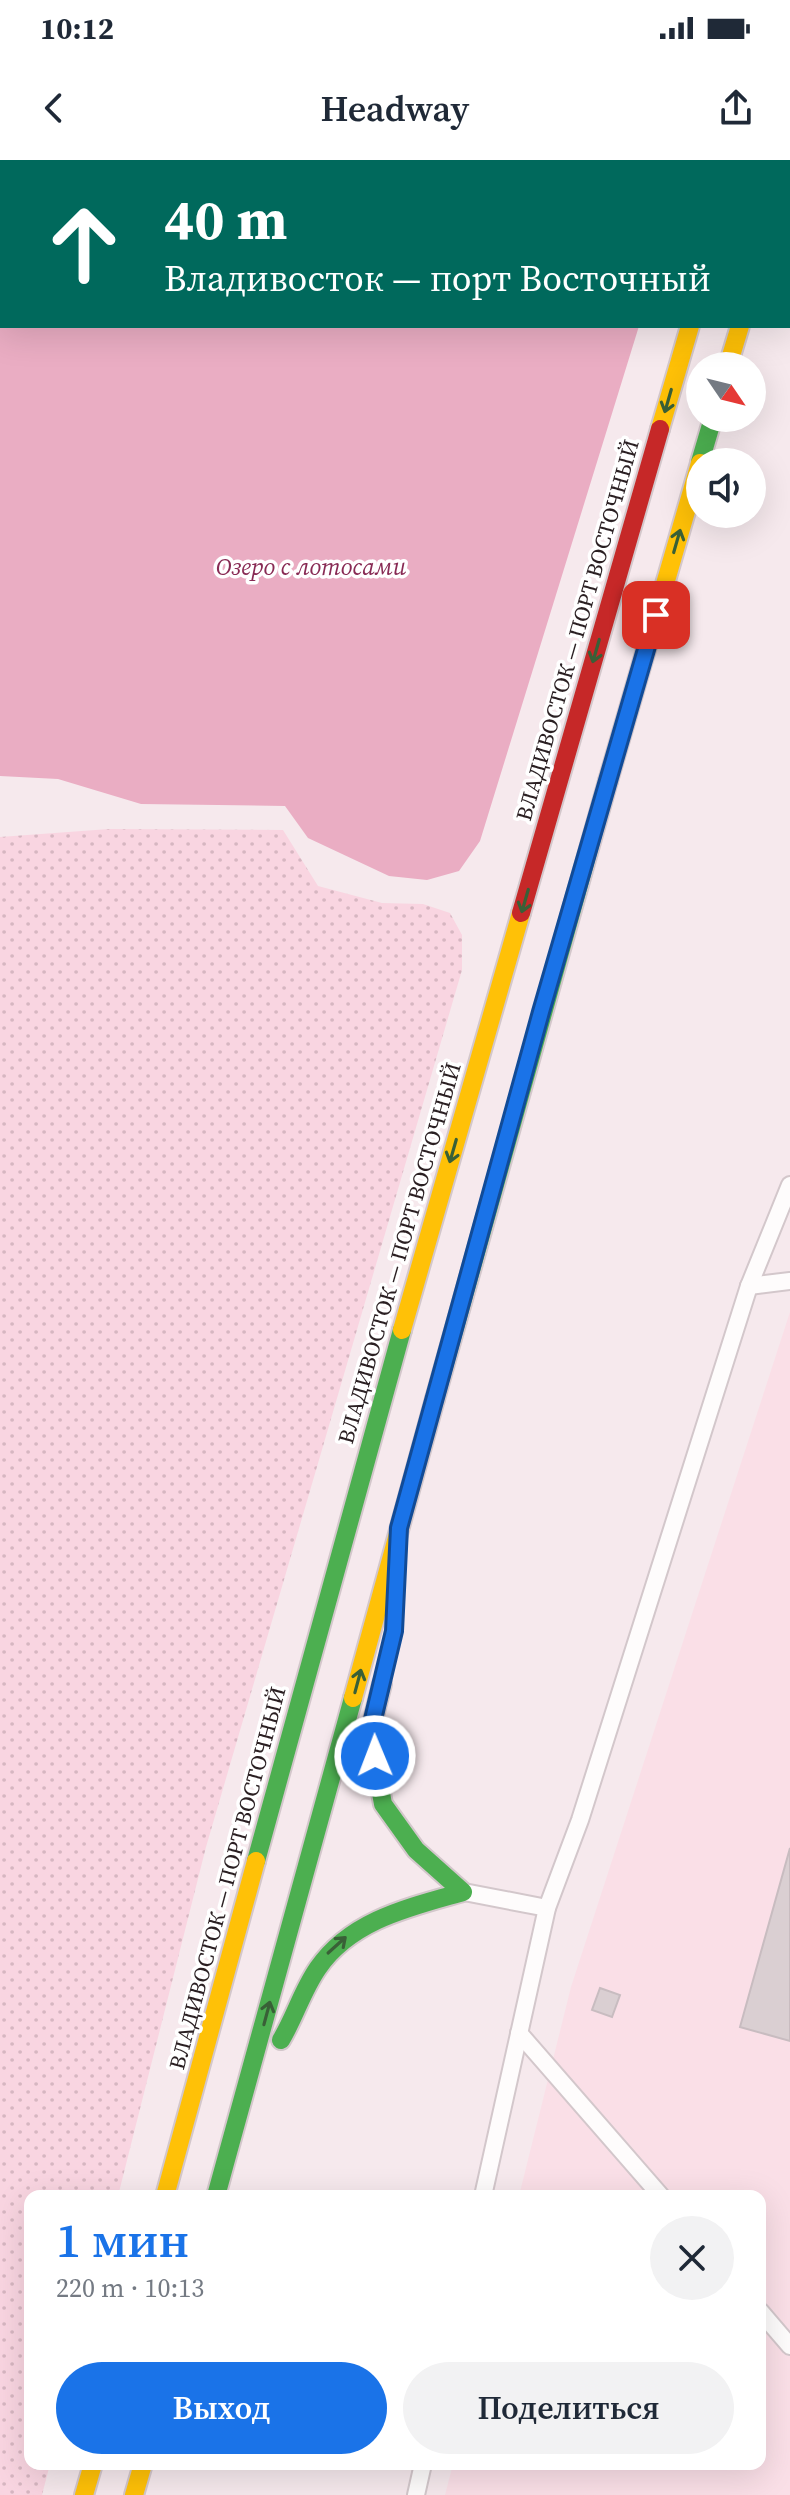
<!DOCTYPE html>
<html lang="ru">
<head>
<meta charset="utf-8">
<style>
	:root { --surface:#fff; --page:#f2f2f3; --text:#1f2937; --muted:#747a83; --accent:#1a73e8 }
	body { margin:0; font-family:"Source Serif 4",serif; background:var(--page); color:var(--text); height:100vh; display:flex; flex-direction:column; font-size:30px; white-space:nowrap }
	* { box-sizing:border-box; margin:0 }
	p { font-size:26px; color:var(--muted) }
	.icon { flex:none; width:44px; height:44px; fill:none; stroke:currentColor; stroke-width:2; stroke-linecap:round; stroke-linejoin:round }
	.map { position:relative; flex:1; overflow:hidden }
	.panel { position:absolute; left:24px; top:2030px; width:742px; height:280px; display:flex; flex-direction:column; background:var(--surface); border-radius:16px; box-shadow:0 8px 32px #0002 }
	.panel>* { flex:none }
	.hud { position:absolute; left:0px; top:0px; width:790px; height:168px; box-shadow:0 8px 32px #0002; background:#00695c; color:#fff; overflow:hidden }
	.needle { width:52px; rotate:125deg }
	.buttons { position:absolute; left:686px; top:192px; display:grid; gap:16px }
	.buttons a { display:grid; place-items:center; width:80px; height:80px; border-radius:50%; background:var(--surface); box-shadow:0 8px 32px #0002; font-size:40px }
	.pin { position:absolute; display:grid; place-items:center; width:68px; height:68px; color:#fff; margin:-34px; border-radius:16px; box-shadow:0 4px 12px #0006 }
	.me { position:absolute; width:88px; margin:-44px; rotate:359deg; stroke-linejoin:round; filter:drop-shadow(0 0 6px #0008) }
	.turn { display:flex; align-items:center; gap:28px; height:168px; padding:0 32px; font-size:36px }
	.turn .icon { width:104px; height:104px; stroke-width:2.5 }
	.turn b { display:block; font-size:56px; line-height:68px }
	.round { display:grid; place-items:center; flex:none; width:84px; height:84px; border-radius:42px; background:var(--page) }
	.headline { display:flex; align-items:center; justify-content:space-between; height:136px; padding:0 32px }
	h1 { font-size:48px; font-weight:600; line-height:60px; color:var(--accent) }
	.primary-button { display:flex; gap:16px; margin-top:auto; padding:16px 32px }
	.primary-button a { flex:1; height:92px; border-radius:48px; background:var(--accent); color:#fff; font-size:32px; font-weight:600; line-height:92px; text-align:center }
	.primary-button a+a { background:var(--page); color:var(--text) }
	.status { display:flex; justify-content:space-between; align-items:center; height:56px; padding:0 40px; background:var(--surface); direction:ltr }
	.status svg { height:22px; fill:currentColor }
	header { display:flex; justify-content:space-between; align-items:center; height:104px; padding:0 32px; background:var(--surface); font-size:36px; font-weight:600 }
	.map>svg:first-child { display:block }
</style>
</head>
<body>
<div class="status"><b>10:12</b><svg viewBox="0 0 49 12"><path d="M0 12V9h3v3zM5 12V6h3v6zM10 12V3h3v9zM15 12V0h3v12zM26 1h20v11H26zM47 4h2v5h-2z"/></svg></div>
<header><svg class="icon" aria-label="back" viewBox="0 0 24 24"><path d="M15 5l-7 7 7 7"/></svg>Headway<svg class="icon" aria-label="share" viewBox="0 0 24 24"><path d="M12 15V3M7 8l5-5 5 5M5 13v7h14v-7"/></svg></header>
<div class="map">
<svg width="790" height="2335" viewBox="0 0 790 2335">
	<defs>
		<pattern id="grass-dots" width="8" height="8" patternUnits="userSpaceOnUse" patternTransform="scale(2)"><rect width="8" height="8" fill="#f9d5e1"/><path d="M2 2h.1M6 6h.1" fill="none" stroke="#d6b6c1" stroke-width="1.8" stroke-linecap="round"/></pattern>
	</defs>
	<rect width="100%" height="100%" fill="#f6e9ed"/>
	<path fill="#fadfe7" d="M790,1152v1183h-345l8,-31h307v-268h-241l52,-209z"/>
	<path fill="url(#grass-dots)" d="M109,669l174,1 35,56 64,17 41,1 27,9 12,22v35l-256,877 -88,349h-88v268h20l-8,31h-42v-1658z"/>
	<path fill="#eaadc3" d="M0,0h687l-685,2v164h637l-159,515 -21,30 -32,9 -38,-4 -81,-38 -23,-32 -144,-2 -83,-25 -58,-3z"/>
	<g fill="#dacfd2" stroke="#c8bcc0" stroke-width="2">
		<path d="M790,1688v193l-50,-14z"/>
		<path d="M600,1828l20,7 -8,22 -20,-7z"/>
	</g>
	<g fill="none" stroke-linecap="round" stroke-linejoin="round">
		<defs>
			<g id="lane">
				<path d="M749,1126l41,-5"/>
				<path d="M464,1732l83,16"/>
				<path d="M519,1873l142,163"/>
				<path d="M483,2036l64,-288 33,-88 169,-534 41,-101"/>
				<path d="M760,2151l30,35"/>
				<path d="M416,2335l7,-31"/>
			</g>
			<g id="fast">
				<path d="M737,0v2"/>
				<path d="M787,2l1,-2"/>
				<path d="M700,302l13,-44"/>
				<path d="M435,1239l173,-618"/>
				<path d="M256,1701l146,-531"/>
				<path d="M281,1880c14,-23 21,-49 37,-72 33,-48 92,-61 145,-76l-47,-42 -33,-46 -13,-72 12,-48"/>
				<path d="M216,2036l137,-498"/>
			</g>
			<g id="slow">
				<path d="M728,206l12,-40"/>
				<path d="M660,269l30,-103"/>
				<path d="M608,621l92,-318"/>
				<path d="M402,1170l119,-417"/>
				<path d="M353,1538l82,-299"/>
				<path d="M165,2036l91,-335"/>
				<path d="M84,2335l9,-31"/>
				<path d="M134,2335l9,-31"/>
			</g>
			<path id="jam" d="M521,753l139,-484"/>
		</defs>
		<use href="#lane" stroke="#d3c7cb" stroke-width="20"/>
		<use href="#fast" stroke="#d3c7cb" stroke-width="22"/>
		<use href="#slow" stroke="#d3c7cb" stroke-width="22"/>
		<use href="#jam" stroke="#d3c7cb" stroke-width="22"/>
		<use href="#lane" stroke="#fefcfc" stroke-width="16"/>
		<use href="#fast" stroke="#4caf50" stroke-width="18"/>
		<use href="#slow" stroke="#ffc107" stroke-width="18"/>
		<use href="#jam" stroke="#c62828" stroke-width="18"/>
	</g>
	<defs><path id="oneway-shaft" d="M-6 0H5M1.5-3L5.5 0L1.5 3" fill="none" stroke-width="1.6" stroke-linecap="round" stroke-linejoin="round" transform="scale(2)"/></defs>
	<g stroke="#396037">
		<use href="#oneway-shaft" transform="translate(668 241) rotate(106)"/>
		<use href="#oneway-shaft" transform="translate(677 381) rotate(-74)"/>
		<use href="#oneway-shaft" transform="translate(596 491) rotate(106)"/>
		<use href="#oneway-shaft" transform="translate(525 741) rotate(106)"/>
		<use href="#oneway-shaft" transform="translate(453 991) rotate(106)"/>
		<use href="#oneway-shaft" transform="translate(358 1521) rotate(-75)"/>
		<use href="#oneway-shaft" transform="translate(337 1785) rotate(-42)"/>
		<use href="#oneway-shaft" transform="translate(267 1853) rotate(-75)"/>
	</g>
	<g fill="none" stroke-linecap="round" stroke-linejoin="round">
		<defs>
			<path id="route" d="M375,1596l-5,-24 24,-101 5,-103 142,-516 115,-397"/>
		</defs>
		<use href="#route" stroke="#114b97" stroke-width="20"/>
		<use href="#route" stroke="#1a73e8" stroke-width="14"/>
	</g>
	<g text-anchor="middle" dominant-baseline="central" stroke-width="7" stroke-linejoin="round" paint-order="stroke">
		<g font-size="22" fill="#2a1f22" stroke="#fff">
			<text transform="translate(577 470) rotate(-74)">ВЛАДИВОСТОК — ПОРТ ВОСТОЧНЫЙ</text>
			<text transform="translate(399 1093) rotate(-74)">ВЛАДИВОСТОК — ПОРТ ВОСТОЧНЫЙ</text>
			<text transform="translate(227 1718) rotate(-75)">ВЛАДИВОСТОК — ПОРТ ВОСТОЧНЫЙ</text>
		</g>
		<g font-size="24" font-style="italic" fill="#882a54" stroke="#fff">
			<text x="311" y="406">Озеро с лотосами</text>
		</g>
	</g>
</svg>
<div class="buttons">
<a><svg class="needle" viewBox="-14 -14 28 28"><path d="M0-13l5 13h-10z" fill="#e53935"/><path d="M0 13l5-13h-10z" fill="#747a83"/></svg></a>
<a><svg class="icon" aria-label="sound" viewBox="0 0 24 24"><path d="M4 9h4l5-4v14l-5-4H4zM17 9q2 3 0 6"/></svg></a>
</div>
<div class="pin" style="left:656px;top:455px;background:#d93025"><svg class="icon" aria-label="arrive" viewBox="0 0 24 24"><path d="M6 21V4h12l-3 4 3 4H6"/></svg></div>
<svg class="me" style="left:375px;top:1596px" viewBox="-20 -20 40 40"><circle r="17" fill="#1a73e8" stroke="#fff" stroke-width="3"/><path d="M0-11L8 9 0 5-8 9z" fill="#fff"/></svg>
<div class="hud">
<div class="turn"><svg class="icon" aria-label="ahead" viewBox="0 0 24 24"><path d="M12 20V5M6 11l6-6 6 6"/></svg><div><b>40 m</b>Владивосток — порт Восточный</div></div>
</div>
<section class="panel">
<div class="headline"><div><h1>1 мин</h1><p>220 m · 10:13</p></div><a class="round"><svg class="icon" aria-label="close" viewBox="0 0 24 24"><path d="M6 6l12 12M18 6L6 18"/></svg></a></div>
<div class="primary-button"><a>Выход</a><a>Поделиться</a></div>
</section>
</div>
</body>
</html>
